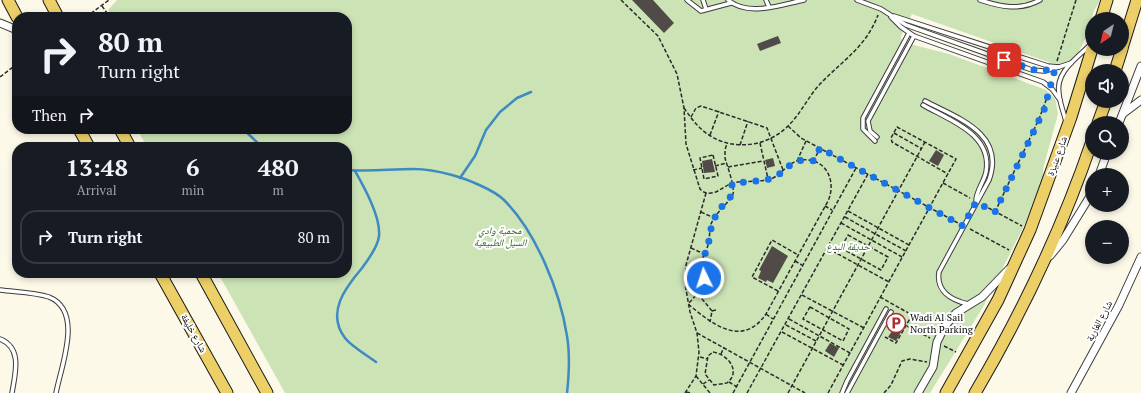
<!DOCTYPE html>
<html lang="en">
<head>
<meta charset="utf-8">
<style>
	:root { --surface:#171b24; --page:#242831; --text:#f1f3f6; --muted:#9ea1a6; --line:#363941 }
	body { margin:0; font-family:"PT Serif","Noto Naskh Arabic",serif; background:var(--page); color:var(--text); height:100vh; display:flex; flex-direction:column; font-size:15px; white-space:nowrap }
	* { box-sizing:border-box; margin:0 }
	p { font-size:13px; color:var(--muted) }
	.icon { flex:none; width:22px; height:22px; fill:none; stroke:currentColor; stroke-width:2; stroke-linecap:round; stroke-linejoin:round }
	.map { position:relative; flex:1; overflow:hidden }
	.drawer { position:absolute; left:12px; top:142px; width:340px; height:136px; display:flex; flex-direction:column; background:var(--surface); border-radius:16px; box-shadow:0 2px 6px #0003 }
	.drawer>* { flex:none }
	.hud { position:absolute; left:12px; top:12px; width:340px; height:122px; border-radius:16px; box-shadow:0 2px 6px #0003; background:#171b24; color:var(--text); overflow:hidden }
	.needle { width:26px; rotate:215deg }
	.tools { position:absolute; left:1085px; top:12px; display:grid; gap:8px }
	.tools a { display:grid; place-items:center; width:44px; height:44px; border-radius:50%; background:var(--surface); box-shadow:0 2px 6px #0003; font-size:20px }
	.pin { position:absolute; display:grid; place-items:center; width:34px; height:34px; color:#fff; margin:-17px; border-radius:8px; box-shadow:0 2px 6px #0006 }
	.me { position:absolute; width:44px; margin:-22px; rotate:356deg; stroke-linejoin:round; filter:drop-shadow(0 0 3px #0008) }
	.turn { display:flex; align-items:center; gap:14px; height:84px; padding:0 20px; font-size:18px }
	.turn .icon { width:52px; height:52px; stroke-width:2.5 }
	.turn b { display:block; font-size:28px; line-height:34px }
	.then { display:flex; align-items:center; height:38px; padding:0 20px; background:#0003; gap:8px; font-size:15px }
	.eta { display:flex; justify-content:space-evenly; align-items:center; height:68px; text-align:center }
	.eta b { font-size:24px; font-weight:700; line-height:28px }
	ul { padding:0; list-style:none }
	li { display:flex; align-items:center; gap:12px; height:54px; margin:0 8px 6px; padding:0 12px; border:2px solid var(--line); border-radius:16px }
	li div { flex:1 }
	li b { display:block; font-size:15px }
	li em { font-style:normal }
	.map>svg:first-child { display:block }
</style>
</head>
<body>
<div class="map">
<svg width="1141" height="393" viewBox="0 0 1141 393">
	<rect width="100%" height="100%" fill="#fdf9e8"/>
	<path fill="#cce3b6" d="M117,0h983c-2,4 -4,7 -6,11 -8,20 -12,60 -43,52l-139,-49 -11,22v3l9,5 39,10 97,36 9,8 3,16 -15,55 1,8 -18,45 -43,85 -53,86h-645l-67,-120h129v-126h-200l-10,-18h210v-112h-239l3,-3 -3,-4z"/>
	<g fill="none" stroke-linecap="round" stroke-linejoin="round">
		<g stroke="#3f8ac0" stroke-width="2.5">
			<path d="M243,129l19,18"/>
			<path d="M347,170c24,2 43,-1 67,-1 12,0 27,3 38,6 15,4 42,15 52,25 32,32 56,91 63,136 3,18 2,39 0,57"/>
			<path d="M355,171c9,16 26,46 24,65 -1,11 -11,24 -17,32 -17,20 -36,45 -17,70 7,9 22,17 31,24"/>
			<path d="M460,178l15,-22 11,-26 14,-18 17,-14 14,-6"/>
		</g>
	</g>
	<g fill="#514b47">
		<path d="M632,0h21l21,23 -10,10z"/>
		<path d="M778,36l3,7 -21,8 -3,-7z"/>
		<path d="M936,150l8,5 -6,11 -9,-5z"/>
		<path d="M773,158l2,8 -8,2 -2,-8z"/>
		<path d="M712,159l3,13 -11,1 -2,-12z"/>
		<path d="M772,246l16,10 -15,27 -6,-3 -1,2 -8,-4 3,-7 -2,-1z"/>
		<path d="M894,328l7,4 -5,9 -8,-4z"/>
		<path d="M830,343l9,5 -5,9 -9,-6z"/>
	</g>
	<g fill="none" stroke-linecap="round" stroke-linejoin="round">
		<defs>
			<g id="lane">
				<path d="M687,0l14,11 30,-8"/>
				<path d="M703,0l3,9"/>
				<path d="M728,0c20,17 52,5 76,0"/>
				<path d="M766,0l3,7"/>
				<path d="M857,0l24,9 25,16 126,45 12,1 15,-4"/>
				<path d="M980,0c21,7 40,11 60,0"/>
				<path d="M894,16l154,50 11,1 12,-4"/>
				<path d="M891,17l10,10 13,9 129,46 9,7 8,11"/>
				<path d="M925,101c32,17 81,32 64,79l-50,92c-3,19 12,28 29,32"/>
				<path d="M923,105c26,15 70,29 63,67 -2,10 -10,19 -10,29"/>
				<path d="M1066,122c-2,-9 -6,-18 -7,-28 -4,-23 19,-36 33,-51"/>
				<path d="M877,137l-7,-6 -2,-10 46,-85"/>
				<path d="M875,141l-12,-12v-11l46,-85"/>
				<path d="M0,290c15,2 34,2 49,7 35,14 12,69 7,96"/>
				<path d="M0,339c23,9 15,35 12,54"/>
				<path d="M842,393l5,-12 39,-72"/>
				<path d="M847,393l44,-81"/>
			</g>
			<g id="street">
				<path d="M0,23l17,7"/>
				<path d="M1124,113l17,-13"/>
				<path d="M1119,123l22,-57"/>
				<path d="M1099,175l8,-22"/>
				<path d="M1050,256l13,-16 29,-47"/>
				<path d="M918,393l15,-26 4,-25 8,-16 11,-13 26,-16 27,-28"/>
				<path d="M1071,393l48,-88 22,-48"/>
			</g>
			<g id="primary">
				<path d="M8,0l9,17"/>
				<path d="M49,0l9,17"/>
				<path d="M1101,19l6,-19"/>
				<path d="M1122,48l15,-48"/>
				<path d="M1115,71l7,-22"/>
				<path d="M1098,123l8,-22"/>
				<path d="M79,129l10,18"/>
				<path d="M120,129l10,18"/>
				<path d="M160,273l67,120"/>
				<path d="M201,273l66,120"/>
				<path d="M946,393l52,-93 32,-70 41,-113 21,-68"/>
				<path d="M975,393c47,-80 87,-164 117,-252"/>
			</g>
		</defs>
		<use href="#lane" stroke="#3c3c3c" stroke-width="5.5"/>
		<use href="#street" stroke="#3c3c3c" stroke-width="9"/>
		<use href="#primary" stroke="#1a1a1a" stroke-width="13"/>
		<g stroke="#2b2b2b" stroke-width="1.5" stroke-dasharray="4 2" stroke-linecap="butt">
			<path d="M621,0l37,36 19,38 7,34 2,36 14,45c3,3 6,5 11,4 7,0 14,-8 22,-10 13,-3 28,0 40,-5 10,-5 15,-16 28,-18 25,-3 36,21 27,41l-62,113c-24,35 -55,9 -78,-10 19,-20 14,-20 15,-45 0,-4 3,-7 4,-11 3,-7 2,-16 4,-24 5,-12 19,-22 22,-30 2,-8 -6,-28 -8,-36v-8l2,-7"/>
			<path d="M86,17l23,-17"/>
			<path d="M101,17l6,-4 -5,-7"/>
			<path d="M1057,61l19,-61"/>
			<path d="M0,77l17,-13"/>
			<path d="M684,108c7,10 14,20 25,27 24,16 57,12 78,-8 13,-12 21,-30 33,-43 23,-24 46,-37 58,-69"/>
			<path d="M691,117l5,-9 5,-2 66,22 16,42"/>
			<path d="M788,126l13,12 157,85"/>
			<path d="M894,133l28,16"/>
			<path d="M710,135l9,-24"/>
			<path d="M760,143l8,36"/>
			<path d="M740,145l8,-24"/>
			<path d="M713,155l5,21 -14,3 -4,-21z"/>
			<path d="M797,161l9,-20"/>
			<path d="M813,161l7,-12"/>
			<path d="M715,166l12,-3"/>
			<path d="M728,167l35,-6"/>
			<path d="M693,170l9,-2"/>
			<path d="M943,183l27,15"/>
			<path d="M983,205l39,21"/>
			<path d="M825,206l7,4"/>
			<path d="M848,211l61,34"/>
			<path d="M701,212l13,6"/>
			<path d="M995,212l44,-93 9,-24"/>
			<path d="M845,217l61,34"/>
			<path d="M841,223l61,34"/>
			<path d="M970,229l39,21"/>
			<path d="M848,235l40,22 -7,13 -40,-22z"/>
			<path d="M691,248l13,6"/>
			<path d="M827,248l62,34"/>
			<path d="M795,261l7,4"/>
			<path d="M703,283l4,3"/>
			<path d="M778,291l-26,-14 20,-37 26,15"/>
			<path d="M698,294l14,17 -2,11"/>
			<path d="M802,295l62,33"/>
			<path d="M880,297l32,18 -16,28 -11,-6"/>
			<path d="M810,307l39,22 -6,12 -40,-22z"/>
			<path d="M712,311l4,-1"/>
			<path d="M766,314l7,5"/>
			<path d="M789,319l61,34"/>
			<path d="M786,325l30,16"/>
			<path d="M907,326l23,12"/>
			<path d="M782,332l61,33"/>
			<path d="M697,333l108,60"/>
			<path d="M944,346l12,6"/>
			<path d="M713,352c14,2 29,19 14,31l-13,2 -9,-11 3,-18z"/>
			<path d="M721,354l3,-7"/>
			<path d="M700,357l8,2"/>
			<path d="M696,376l14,17"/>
			<path d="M729,382l8,5"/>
			<path d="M703,384l6,-4"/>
			<path d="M686,392l6,1"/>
			<path d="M685,393l11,-17 3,-24 -2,-19 -7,-21 -5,-28 1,-19 20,-72"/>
			<path d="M733,393l123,-225"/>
			<path d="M747,393l121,-219"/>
			<path d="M788,393l137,-251"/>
			<path d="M828,393l128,-234 -59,-32 -6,11 1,4 56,32"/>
			<path d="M884,393l7,-8 11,-24 8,-2 17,3"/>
		</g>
		<use href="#lane" stroke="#fff" stroke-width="3.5"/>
		<use href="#street" stroke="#fff" stroke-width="7"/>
		<use href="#primary" stroke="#edcf68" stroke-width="11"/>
	</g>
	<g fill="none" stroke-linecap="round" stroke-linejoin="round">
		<path stroke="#1a73e8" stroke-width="7" stroke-dasharray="0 12.6" d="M704,278l-1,-19 5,-13 4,-23 7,-13 13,-15v-11c12,-3 25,-2 37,-5 19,-5 19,-23 44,-18l7,-13 143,78 13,-24 19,10 49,-102 11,-41 -17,2 -34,-11"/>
	</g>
	<defs>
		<symbol id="parking-ring" viewBox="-11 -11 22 22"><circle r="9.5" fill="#fff" stroke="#ac2f32" stroke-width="1.5"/><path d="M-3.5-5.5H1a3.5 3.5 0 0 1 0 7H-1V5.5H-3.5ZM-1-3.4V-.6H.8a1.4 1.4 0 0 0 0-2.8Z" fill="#ac2f32"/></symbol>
	</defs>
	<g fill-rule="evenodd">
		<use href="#parking-ring" x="885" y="312" width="22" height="22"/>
	</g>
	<g text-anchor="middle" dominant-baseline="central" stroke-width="4" stroke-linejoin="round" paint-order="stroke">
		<g font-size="10" fill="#090909" stroke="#fff">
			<text transform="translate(1057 156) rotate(-70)">شارع عنيزة</text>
			<text transform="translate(1099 321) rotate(-62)">شارع الغارية</text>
			<text transform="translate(194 333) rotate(61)">شارع خليفة</text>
		</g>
		<g font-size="10" font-style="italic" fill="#2b5a21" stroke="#fff">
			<text x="500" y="230">محمية وادي<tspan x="500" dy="12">السيل الطبيعية</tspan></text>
			<text x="848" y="246">حديقة البدع</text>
		</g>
		<g font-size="10" fill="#090909" stroke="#fff" text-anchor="start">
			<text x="910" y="317">Wadi Al Sail<tspan x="910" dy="12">North Parking</tspan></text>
		</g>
	</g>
</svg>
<div class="tools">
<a><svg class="needle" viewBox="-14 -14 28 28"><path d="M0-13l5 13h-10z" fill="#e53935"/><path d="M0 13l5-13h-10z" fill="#9ea1a6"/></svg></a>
<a><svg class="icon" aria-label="sound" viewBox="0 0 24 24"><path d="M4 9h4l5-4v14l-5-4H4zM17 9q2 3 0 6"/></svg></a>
<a><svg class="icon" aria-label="search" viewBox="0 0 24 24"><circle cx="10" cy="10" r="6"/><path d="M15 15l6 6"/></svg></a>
<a>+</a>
<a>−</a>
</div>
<div class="pin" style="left:1004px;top:60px;background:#d93025"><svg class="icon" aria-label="arrive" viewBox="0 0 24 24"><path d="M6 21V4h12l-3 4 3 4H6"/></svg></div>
<svg class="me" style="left:704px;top:278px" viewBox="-20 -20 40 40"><circle r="17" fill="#1a73e8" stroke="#fff" stroke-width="3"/><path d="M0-11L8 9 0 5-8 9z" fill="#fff"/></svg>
<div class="hud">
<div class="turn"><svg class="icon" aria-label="right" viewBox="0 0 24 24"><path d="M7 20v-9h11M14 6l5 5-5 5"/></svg><div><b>80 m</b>Turn right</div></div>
<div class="then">Then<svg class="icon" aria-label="right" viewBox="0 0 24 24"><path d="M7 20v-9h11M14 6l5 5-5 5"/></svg></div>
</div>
<section class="drawer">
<div class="eta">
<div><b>13:48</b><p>Arrival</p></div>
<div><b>6</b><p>min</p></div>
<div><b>480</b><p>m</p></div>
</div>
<ul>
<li><svg class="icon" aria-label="right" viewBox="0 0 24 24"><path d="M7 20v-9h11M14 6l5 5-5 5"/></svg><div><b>Turn right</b></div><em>80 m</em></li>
</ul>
</section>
</div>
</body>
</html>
